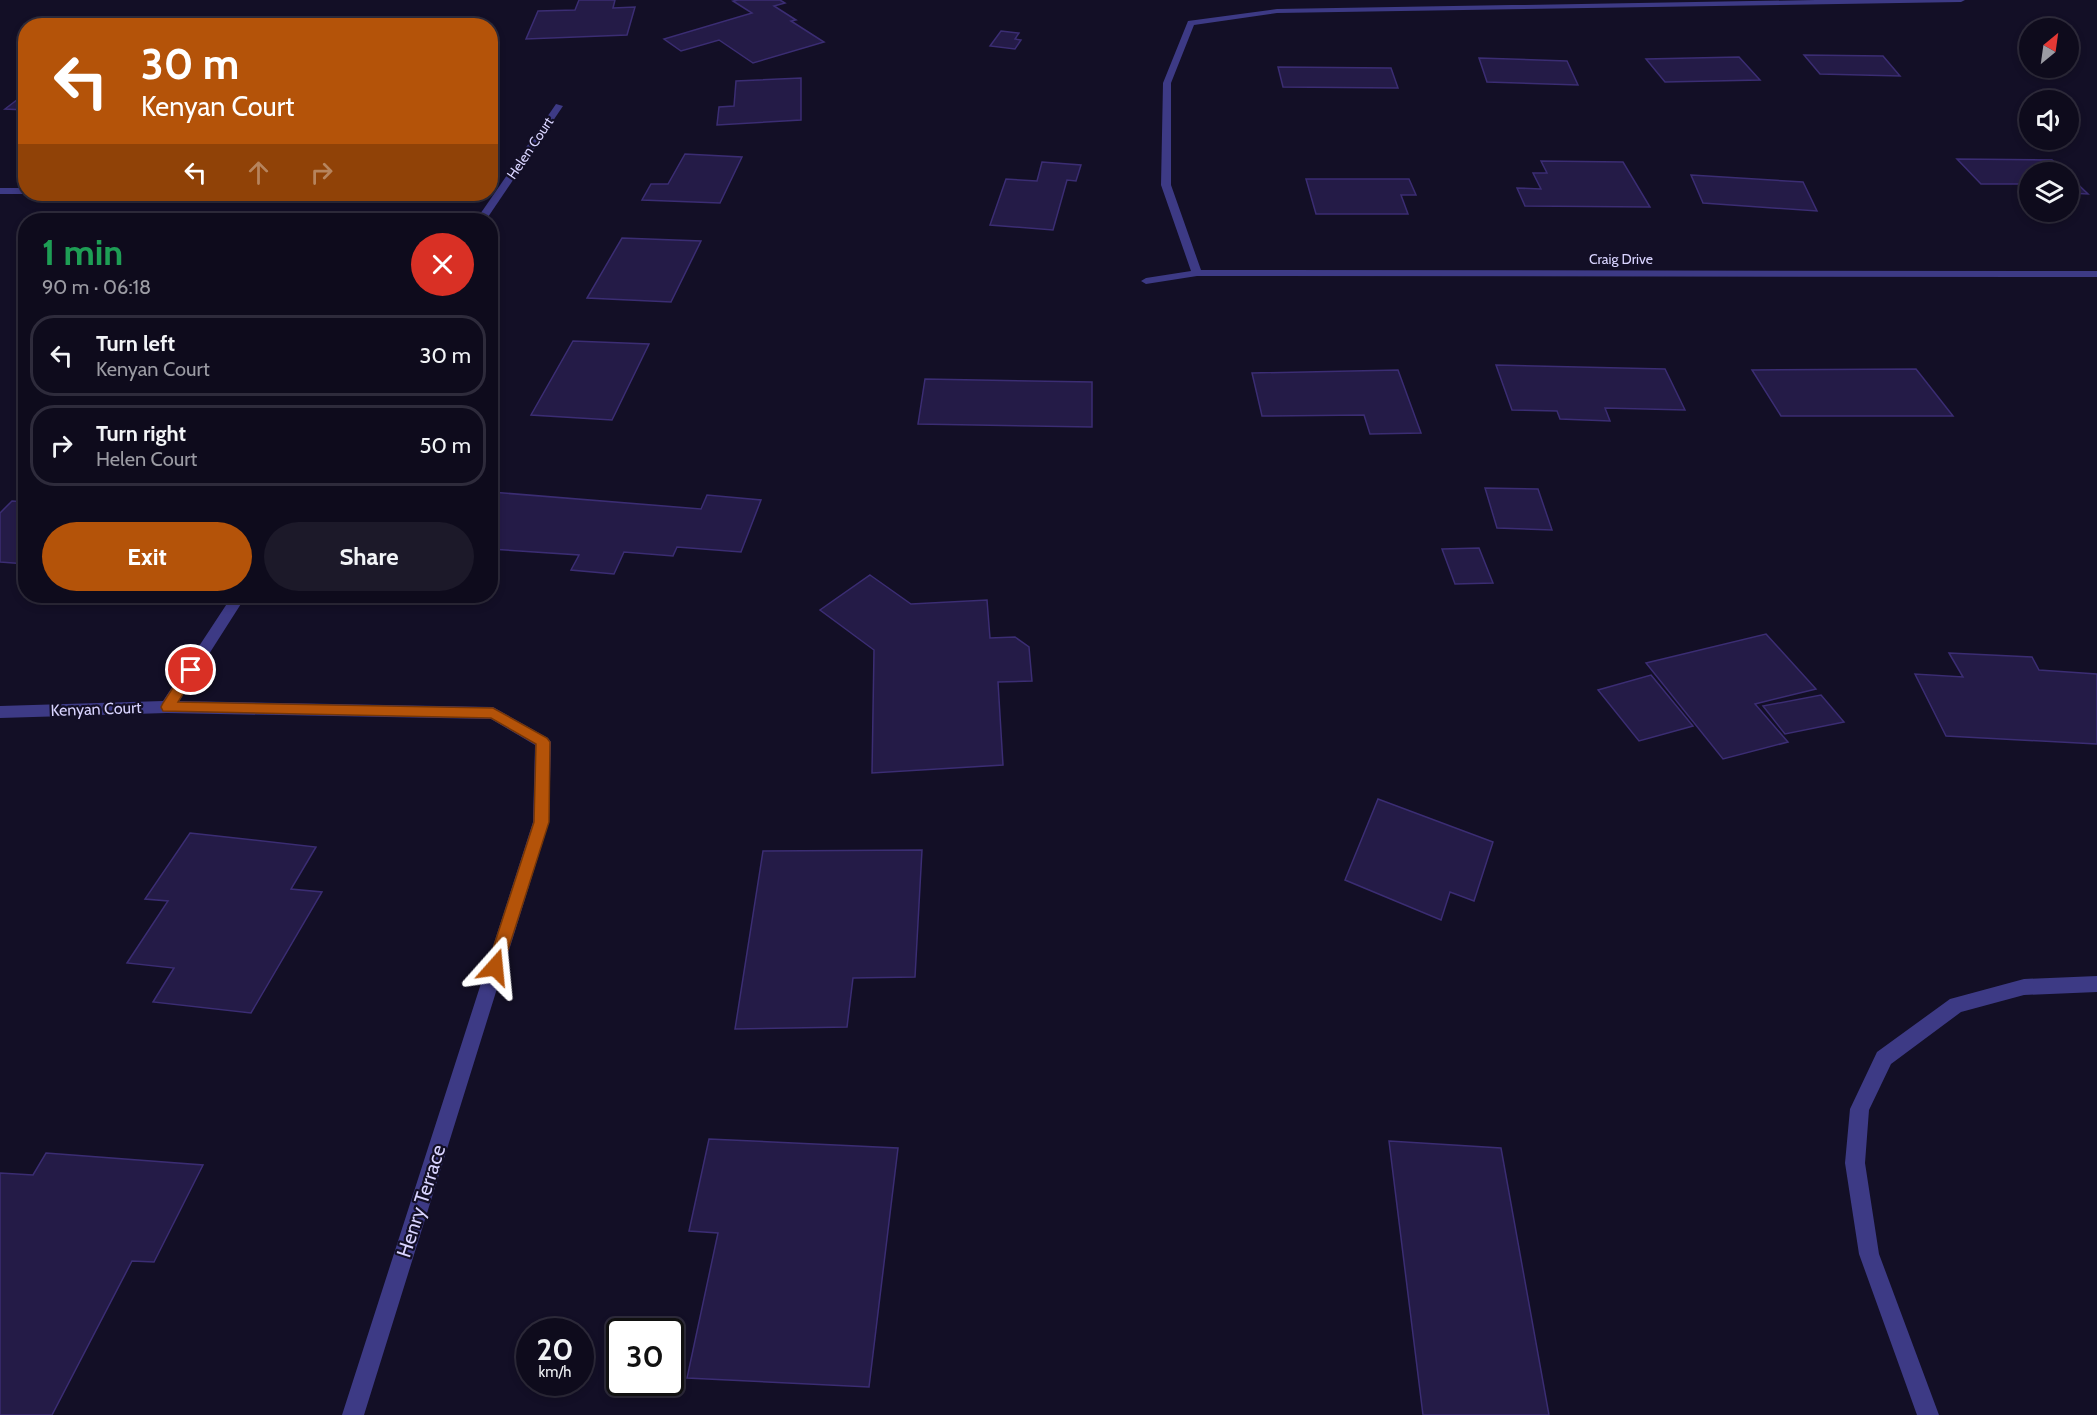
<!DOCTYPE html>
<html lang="en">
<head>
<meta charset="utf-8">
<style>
	:root { --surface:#0e0b1c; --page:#1c1929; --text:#f1f3f6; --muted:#9b9ba3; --line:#2e2b3b; --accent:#b45309 }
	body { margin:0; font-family:Cabin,sans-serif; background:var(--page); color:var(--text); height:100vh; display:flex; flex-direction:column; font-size:22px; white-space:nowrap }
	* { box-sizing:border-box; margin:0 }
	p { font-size:20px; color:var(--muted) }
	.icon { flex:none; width:33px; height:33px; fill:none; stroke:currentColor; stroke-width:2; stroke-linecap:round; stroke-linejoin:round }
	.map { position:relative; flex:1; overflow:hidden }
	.drawer { position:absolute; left:18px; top:213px; width:480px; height:390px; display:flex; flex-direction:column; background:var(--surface); border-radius:24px; box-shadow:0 3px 9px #0003,0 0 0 2px var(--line) }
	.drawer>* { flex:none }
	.banner { position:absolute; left:18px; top:18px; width:480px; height:183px; border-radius:24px; box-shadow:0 3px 9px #0003,0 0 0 2px var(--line); background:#b45309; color:#fff; overflow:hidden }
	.needle { width:39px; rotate:29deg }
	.buttons { position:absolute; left:2019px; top:18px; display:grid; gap:12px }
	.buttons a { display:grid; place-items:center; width:60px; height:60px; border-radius:50%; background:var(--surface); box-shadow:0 3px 9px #0003,0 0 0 2px var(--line); font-size:30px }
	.speed { position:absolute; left:516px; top:1318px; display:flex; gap:12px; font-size:30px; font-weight:700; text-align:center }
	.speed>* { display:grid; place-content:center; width:78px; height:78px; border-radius:50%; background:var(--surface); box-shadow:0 3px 9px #0003,0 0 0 2px var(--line); line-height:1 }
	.speed small { font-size:15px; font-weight:400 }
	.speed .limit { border:3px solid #111; border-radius:9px; background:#fff; color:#111 }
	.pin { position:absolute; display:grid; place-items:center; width:51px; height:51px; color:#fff; margin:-26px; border:3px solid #fff; border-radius:50%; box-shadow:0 2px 6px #0007 }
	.me { position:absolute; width:66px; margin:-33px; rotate:18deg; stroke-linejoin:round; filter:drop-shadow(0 0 4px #0008) }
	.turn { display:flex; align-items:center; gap:21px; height:126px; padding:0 24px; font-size:27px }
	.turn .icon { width:78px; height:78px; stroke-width:2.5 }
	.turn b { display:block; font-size:42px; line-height:51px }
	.lanes { display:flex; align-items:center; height:57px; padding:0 24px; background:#0003; justify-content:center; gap:30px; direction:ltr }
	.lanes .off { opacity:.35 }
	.round { display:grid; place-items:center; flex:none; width:63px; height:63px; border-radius:32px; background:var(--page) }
	.headline { display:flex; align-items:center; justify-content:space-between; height:102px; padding:0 24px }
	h1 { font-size:36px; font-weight:700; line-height:45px; color:#1e9e55 }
	.button { display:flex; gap:12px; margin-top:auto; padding:12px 24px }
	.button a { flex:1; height:69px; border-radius:36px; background:var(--accent); color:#fff; font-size:24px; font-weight:700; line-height:69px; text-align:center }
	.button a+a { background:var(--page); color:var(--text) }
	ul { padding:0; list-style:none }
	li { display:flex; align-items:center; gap:18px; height:81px; margin:0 12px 9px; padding:0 12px; border:3px solid var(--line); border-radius:24px }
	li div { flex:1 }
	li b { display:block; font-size:22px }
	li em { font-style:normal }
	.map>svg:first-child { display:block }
</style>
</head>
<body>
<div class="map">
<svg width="2097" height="1415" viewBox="0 0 2097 1415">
	<rect width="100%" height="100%" fill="#130f26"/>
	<g fill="#241b47" stroke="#3b2d73" stroke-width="1.5">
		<path d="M579,0h36l-2,8 22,-1 -8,28 -101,4 12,-28 37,-1z"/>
		<path d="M738,0h42l5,3 -11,3 22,14 -5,1 33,21 -71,21 -34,-23 -38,11 -17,-12 88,-26 -19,-12z"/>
		<path d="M1001,31l18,2 -4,6 6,1 -6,9 -25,-3z"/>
		<path d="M1804,55l79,1 17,20 -80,-2z"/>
		<path d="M1739,57l21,23 -95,2 -19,-23z"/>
		<path d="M1479,58l88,3 11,24 -91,-3z"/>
		<path d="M1278,67l113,1 7,20 -115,-1z"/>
		<path d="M801,78v42l-84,5 2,-18 15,-1 2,-25z"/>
		<path d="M26,93v17l-21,-1z"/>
		<path d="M685,154l57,3 -22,46 -78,-3 9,-16h17z"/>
		<path d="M1957,159l95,1 14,12h-36v12h-49z"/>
		<path d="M1541,161l82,1 27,45 -125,-1 -8,-18 24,1 -8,-16h14z"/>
		<path d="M1042,162l39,3 -5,16 -9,-1 -14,50 -63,-5 16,-46 31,2z"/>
		<path d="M1691,175l112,7 14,29 -114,-8z"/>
		<path d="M2068,175l20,19 -20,-1z"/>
		<path d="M1306,179h103l7,16h-15l7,19h-92z"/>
		<path d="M622,238l79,3 -30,61 -84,-4z"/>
		<path d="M573,341l76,3 -37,76 -81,-5z"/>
		<path d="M1496,365l169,4 20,41 -80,-2 5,13 -50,-2 -3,-8 -45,-1z"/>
		<path d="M1916,369l37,47h-172l-29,-46z"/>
		<path d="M1398,370l23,63 -51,1 -6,-19 -102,1 -10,-43z"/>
		<path d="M925,379l167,3v45l-174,-3z"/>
		<path d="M1485,488l53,1 14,41 -55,-2z"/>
		<path d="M491,492l210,17 6,-14 54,5 -20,52 -64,-5 -4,9 -49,-4 -10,22 -43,-4 8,-15 -89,-6z"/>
		<path d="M12,501l14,1v62l-26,-2v-49z"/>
		<path d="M1479,548l14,35 -38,1 -13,-35z"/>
		<path d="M870,575l41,29 76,-4 3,38 25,-1 14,10 3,34 -34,1 5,83 -131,8 2,-123 -54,-40z"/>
		<path d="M1766,634l50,55 -61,15 33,38 -65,17 -77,-96z"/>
		<path d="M1949,653l83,4 7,13 58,4v70l-151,-8 -31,-62 48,3z"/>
		<path d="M1651,675l42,51 -54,15 -41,-51z"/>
		<path d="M1821,695l23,27 -59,12 -22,-28z"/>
		<path d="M1378,799l115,43 -19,59 -24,-9 -9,28 -96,-40z"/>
		<path d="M190,833l126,14 -25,42 31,3 -71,121 -98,-11 21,-34 -47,-5 41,-62 -23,-2z"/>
		<path d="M922,850l-7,127 -62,1 -6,49 -112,2 28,-178z"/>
		<path d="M709,1139l189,9 -29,239 -182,-9 31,-145 -29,-2z"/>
		<path d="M1389,1141l112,7 48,267h-126z"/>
		<path d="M46,1153l157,12 -49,97 -22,-1 -80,154h-52v-242l33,2z"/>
	</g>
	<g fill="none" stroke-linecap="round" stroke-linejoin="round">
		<g fill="#3d3a85" fill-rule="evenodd">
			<path d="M1816,0h149l-4,2 -684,11 -83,12 -23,58v102l30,85 896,1v6l-900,-1 -51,8 -5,-3 5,-3 45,-7 -30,-86 2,-102 25,-62 89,-12z"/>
			<path d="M556,104l7,2 -77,114h-10z"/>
			<path d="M0,188h26v6h2h-28z"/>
			<path d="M232,596h14l-67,105 314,6 55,31 3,4 -2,80 -185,593h-22l191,-593 2,-77 -44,-26 -324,-6 -167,5v-12l163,-5z"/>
			<path d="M2097,976v16l-73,3 -63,17 -70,52 -22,46 -4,53 14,91 60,161h-22l-58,-161 -14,-91 5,-54 27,-57 73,-53 74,-20z"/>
		</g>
	</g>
	<path fill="#b45309" stroke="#753606" stroke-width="1.5" d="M191,665l7,5 -20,32 315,6 54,30 3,4 -1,80 -48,150 -6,2 -6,-2 -2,-5 47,-145 2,-78 -45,-26 -328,-7 -2,-4 2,-4 24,-37z"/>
	<g text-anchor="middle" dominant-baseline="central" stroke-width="4.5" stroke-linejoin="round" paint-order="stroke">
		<g font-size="14" fill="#d9d4ff" stroke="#130f26">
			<text transform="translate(530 148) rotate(-56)">Helen Court</text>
			<text x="1621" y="259">Craig Drive</text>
		</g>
		<g font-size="16" fill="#d9d4ff" stroke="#130f26">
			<text transform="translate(96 709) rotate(-2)">Kenyan Court</text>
		</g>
		<g font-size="20" fill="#d9d4ff" stroke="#130f26">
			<text transform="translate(421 1201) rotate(-72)">Henry Terrace</text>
		</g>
	</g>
</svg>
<div class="buttons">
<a><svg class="needle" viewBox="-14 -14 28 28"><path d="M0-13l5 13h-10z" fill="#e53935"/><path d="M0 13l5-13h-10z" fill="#9b9ba3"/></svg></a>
<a><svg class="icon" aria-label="sound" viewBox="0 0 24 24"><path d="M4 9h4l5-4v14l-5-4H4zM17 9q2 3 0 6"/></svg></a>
<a><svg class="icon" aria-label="layers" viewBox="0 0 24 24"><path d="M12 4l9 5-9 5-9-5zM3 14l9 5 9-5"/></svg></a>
</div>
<div class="speed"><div>20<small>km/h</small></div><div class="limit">30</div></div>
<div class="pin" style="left:191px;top:670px;background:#d93025"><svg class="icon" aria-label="arrive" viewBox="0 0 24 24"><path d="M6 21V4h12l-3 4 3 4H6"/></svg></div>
<svg class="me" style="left:495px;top:967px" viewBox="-20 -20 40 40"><path d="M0-17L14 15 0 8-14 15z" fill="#b45309" stroke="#fff" stroke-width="4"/></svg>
<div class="banner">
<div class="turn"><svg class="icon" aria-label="left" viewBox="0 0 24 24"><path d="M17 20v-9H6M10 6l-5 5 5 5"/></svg><div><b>30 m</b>Kenyan Court</div></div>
<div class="lanes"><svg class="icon" aria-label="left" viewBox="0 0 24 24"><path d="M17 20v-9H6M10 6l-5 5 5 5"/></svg><svg class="icon off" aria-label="ahead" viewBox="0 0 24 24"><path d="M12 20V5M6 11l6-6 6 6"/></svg><svg class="icon off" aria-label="right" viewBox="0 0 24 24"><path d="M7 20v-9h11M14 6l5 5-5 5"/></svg></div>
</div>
<section class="drawer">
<div class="headline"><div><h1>1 min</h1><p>90 m · 06:18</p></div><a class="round" style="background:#d93025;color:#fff"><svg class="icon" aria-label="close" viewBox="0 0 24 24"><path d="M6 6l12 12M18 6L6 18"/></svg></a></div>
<ul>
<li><svg class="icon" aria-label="left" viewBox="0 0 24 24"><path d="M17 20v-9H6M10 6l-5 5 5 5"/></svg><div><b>Turn left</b><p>Kenyan Court</p></div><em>30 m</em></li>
<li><svg class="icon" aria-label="right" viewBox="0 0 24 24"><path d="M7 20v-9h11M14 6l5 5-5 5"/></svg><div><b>Turn right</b><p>Helen Court</p></div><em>50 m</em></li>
</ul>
<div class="button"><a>Exit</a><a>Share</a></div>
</section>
</div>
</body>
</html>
